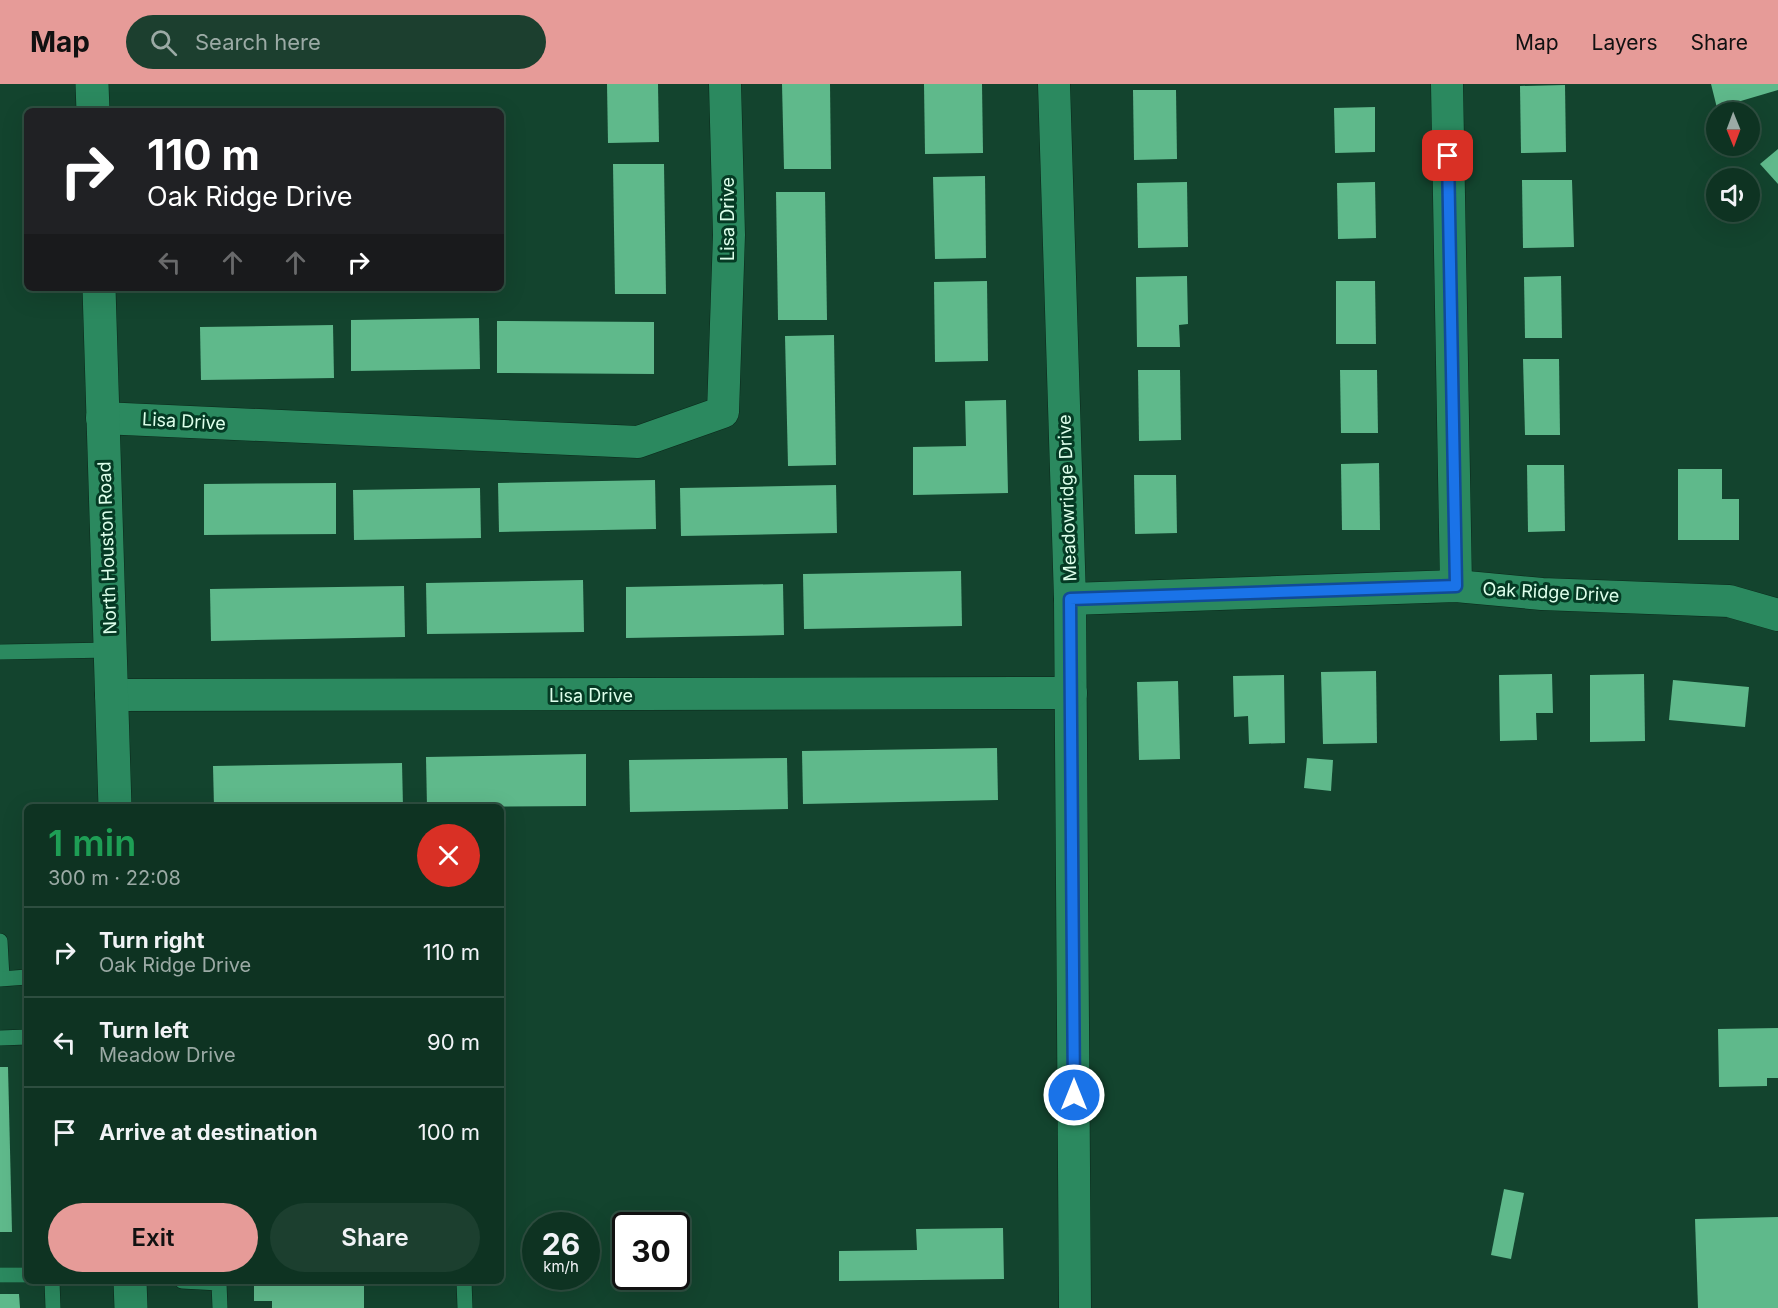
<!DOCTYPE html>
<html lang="en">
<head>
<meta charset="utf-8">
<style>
	:root { --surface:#0e3322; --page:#1c3f2f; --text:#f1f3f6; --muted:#9baaa5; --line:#2e4e40; --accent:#e69b98 }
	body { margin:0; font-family:Inter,sans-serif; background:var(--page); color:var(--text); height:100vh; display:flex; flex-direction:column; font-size:22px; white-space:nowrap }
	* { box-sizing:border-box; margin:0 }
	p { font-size:20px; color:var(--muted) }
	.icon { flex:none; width:33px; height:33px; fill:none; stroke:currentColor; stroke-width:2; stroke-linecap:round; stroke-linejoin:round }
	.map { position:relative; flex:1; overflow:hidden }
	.sheet { position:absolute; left:24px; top:720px; width:480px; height:480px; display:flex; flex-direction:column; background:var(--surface); border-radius:9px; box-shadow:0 6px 24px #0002,0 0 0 2px var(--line) }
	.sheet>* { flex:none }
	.banner { position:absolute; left:24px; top:24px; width:480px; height:183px; border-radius:9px; box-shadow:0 6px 24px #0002,0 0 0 2px var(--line); background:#202124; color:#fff; overflow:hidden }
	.needle { width:39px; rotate:179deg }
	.tools { position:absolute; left:1706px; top:18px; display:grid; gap:12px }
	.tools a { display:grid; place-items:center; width:54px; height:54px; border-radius:50%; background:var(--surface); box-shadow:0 6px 24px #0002,0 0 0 2px var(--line); font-size:30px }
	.speed { position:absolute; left:522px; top:1128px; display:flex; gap:12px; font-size:30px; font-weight:700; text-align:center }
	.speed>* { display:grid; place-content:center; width:78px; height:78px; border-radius:50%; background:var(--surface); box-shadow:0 6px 24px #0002,0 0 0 2px var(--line); line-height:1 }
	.speed small { font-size:15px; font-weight:400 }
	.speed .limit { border:3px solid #111; border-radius:9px; background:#fff; color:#111 }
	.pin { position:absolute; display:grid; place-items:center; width:51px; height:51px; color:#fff; margin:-26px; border-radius:12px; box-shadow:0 3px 9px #0006 }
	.me { position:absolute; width:66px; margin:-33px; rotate:0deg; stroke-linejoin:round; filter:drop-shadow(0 0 4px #0008) }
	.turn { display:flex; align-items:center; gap:21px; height:126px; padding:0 24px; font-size:27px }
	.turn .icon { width:78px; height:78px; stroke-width:2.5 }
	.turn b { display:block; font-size:42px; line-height:51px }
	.lanes { display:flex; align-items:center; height:57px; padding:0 24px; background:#0003; justify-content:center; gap:30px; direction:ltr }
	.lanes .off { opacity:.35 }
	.round { display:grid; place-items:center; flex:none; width:63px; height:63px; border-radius:32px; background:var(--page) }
	.overview { display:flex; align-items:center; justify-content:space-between; height:102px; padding:0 24px }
	h1 { font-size:36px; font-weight:600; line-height:45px; color:#1e9e55 }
	.cta { display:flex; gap:12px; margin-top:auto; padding:12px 24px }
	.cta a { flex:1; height:69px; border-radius:36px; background:var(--accent); color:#111; font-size:24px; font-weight:600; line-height:69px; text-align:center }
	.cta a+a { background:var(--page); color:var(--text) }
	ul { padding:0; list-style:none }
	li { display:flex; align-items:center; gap:18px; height:90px; padding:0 24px; border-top:2px solid var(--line) }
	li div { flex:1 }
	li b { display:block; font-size:22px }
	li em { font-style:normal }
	header { display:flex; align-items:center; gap:36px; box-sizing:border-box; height:84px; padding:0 30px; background:var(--accent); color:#111 }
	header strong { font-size:28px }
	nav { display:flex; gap:33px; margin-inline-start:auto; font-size:21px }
	.search { width:420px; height:54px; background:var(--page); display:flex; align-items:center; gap:15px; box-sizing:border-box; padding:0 21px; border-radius:33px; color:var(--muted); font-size:22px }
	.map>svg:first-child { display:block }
</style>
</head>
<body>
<header>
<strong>Map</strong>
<div class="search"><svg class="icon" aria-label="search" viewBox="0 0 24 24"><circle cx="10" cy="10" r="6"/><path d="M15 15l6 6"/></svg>Search here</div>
<nav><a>Map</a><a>Layers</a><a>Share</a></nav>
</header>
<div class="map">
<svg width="1778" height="1224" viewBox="0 0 1778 1224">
	<rect width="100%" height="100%" fill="#13442e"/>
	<g fill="#5fb98b">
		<path d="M607,0h51l1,58 -51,1z"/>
		<path d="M782,0h48l1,85h-47z"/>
		<path d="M924,0h58l1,69 -58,1z"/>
		<path d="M1711,0h67v6l-61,18z"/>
		<path d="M1565,1l1,67 -45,1 -1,-67z"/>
		<path d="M1133,6h43l1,69 -43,1z"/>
		<path d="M1375,23v45l-40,1 -1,-45z"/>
		<rect x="187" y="24" width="121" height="3"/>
		<path d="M1778,65v35l-18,-20z"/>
		<path d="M613,80h51l2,130h-51z"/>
		<path d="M985,92l1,82 -51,1 -2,-82z"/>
		<path d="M1522,96h50l2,67 -51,1z"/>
		<path d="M1187,98l1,65 -50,1 -1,-65z"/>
		<path d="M1375,98l1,56 -38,1 -1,-56z"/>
		<path d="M776,108h49l2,128h-49z"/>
		<path d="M1187,192l1,48 -9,1 1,22h-43l-1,-70z"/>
		<path d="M1561,192l1,62h-37l-1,-61z"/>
		<path d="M987,197l1,80 -53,1 -1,-80z"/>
		<path d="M1336,197h39l1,63h-40z"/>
		<path d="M479,234l1,51 -129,2v-51z"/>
		<path d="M497,237l157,1v52l-157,-1z"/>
		<path d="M333,241l1,53 -133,2 -1,-53z"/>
		<path d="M834,251l2,130 -48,1 -3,-130z"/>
		<path d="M1523,275h36l1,76h-35z"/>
		<path d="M1138,286h42l1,70 -42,1z"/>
		<path d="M1340,286h37l1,63h-37z"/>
		<path d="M1006,316l2,93 -95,2v-48l53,-1 -1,-45z"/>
		<path d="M1379,379l1,67h-38l-1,-66z"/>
		<path d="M1527,381h37l1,66 -37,1z"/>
		<path d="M1678,385h44v30h17v41h-61z"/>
		<path d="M1134,391h42l1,58 -42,1z"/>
		<path d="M655,396l1,49 -157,3 -1,-49z"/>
		<path d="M336,399v51l-132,1v-51z"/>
		<path d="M836,401l1,48 -156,3 -1,-48z"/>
		<path d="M480,404l1,50 -127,2 -1,-50z"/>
		<path d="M961,487l1,55 -158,3 -1,-55z"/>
		<path d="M583,496l1,52 -157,2 -1,-51z"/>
		<path d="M783,500l1,51 -158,3v-51z"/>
		<path d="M404,502l1,51 -194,4 -1,-52z"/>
		<path d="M1376,587l1,72 -54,1 -2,-72z"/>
		<path d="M1552,590l1,39h-17l1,27 -37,1 -1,-66z"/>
		<path d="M1644,590l1,67 -55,1v-67z"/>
		<path d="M1284,591l1,68 -36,1 -1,-28 -14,1 -1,-41z"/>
		<path d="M1673,596l76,7 -4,40 -76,-7z"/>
		<path d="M1178,597l2,78 -41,1 -2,-78z"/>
		<path d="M997,664l1,52 -195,4 -1,-53z"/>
		<path d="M586,670v52l-159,1 -1,-50z"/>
		<path d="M787,674l1,51 -158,3 -1,-52z"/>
		<path d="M1307,674l26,2 -2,31 -27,-3z"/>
		<path d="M402,679l1,44h-189l-1,-41z"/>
		<path d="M1778,944v50h-11v8l-48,1 -1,-58z"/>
		<path d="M0,983h8l4,165h-12z"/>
		<path d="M1504,1105l20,4 -13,66 -20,-4z"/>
		<path d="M1778,1133v91h-80l-3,-89z"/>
		<path d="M1003,1144l1,51 -165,2v-30l78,-1 -1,-21z"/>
		<path d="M254,1197h110v27h-92v-7h-18z"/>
		<path d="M0,1210h19l1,14h-20z"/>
	</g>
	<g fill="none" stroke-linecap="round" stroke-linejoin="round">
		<defs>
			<g id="service">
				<path d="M0,568l110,-2"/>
				<path d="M0,857l2,37"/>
				<path d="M0,895l27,-2"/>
				<path d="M0,954l27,-1"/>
				<path d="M0,1191h27"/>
				<path d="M52,1197l1,27"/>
				<path d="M182,1197l37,2 1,25"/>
				<path d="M464,1197l1,27"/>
			</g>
			<g id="minor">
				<path d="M1054,0l16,515 5,709"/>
				<path d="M1447,0l9,502"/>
				<path d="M102,334l536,24 85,-30 6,-177 -4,-151"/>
				<path d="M1070,515l386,-13 86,8 187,7 49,14"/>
				<path d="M111,611l960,-2"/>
			</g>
			<g id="tertiary">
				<path d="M92,0l1,27"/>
				<path d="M99,204l16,519"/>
				<path d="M130,1197l1,27"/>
			</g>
		</defs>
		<use href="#service" stroke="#0b281a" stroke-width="16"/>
		<use href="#minor" stroke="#0b281a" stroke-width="33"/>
		<use href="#tertiary" stroke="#0b281a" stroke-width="34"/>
		<use href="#service" stroke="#2b895f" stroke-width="15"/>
		<use href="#minor" stroke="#2b895f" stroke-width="32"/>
		<use href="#tertiary" stroke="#2b895f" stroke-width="33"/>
	</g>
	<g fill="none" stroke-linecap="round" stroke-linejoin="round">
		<defs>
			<path id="route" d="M1074,1011l-4,-496 386,-13 -8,-430"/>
		</defs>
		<use href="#route" stroke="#114b97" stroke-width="15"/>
		<use href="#route" stroke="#1a73e8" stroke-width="10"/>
	</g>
	<g text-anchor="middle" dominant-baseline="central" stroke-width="6" stroke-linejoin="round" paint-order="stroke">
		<g font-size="18" fill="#ddffeb" stroke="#053a24">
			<text transform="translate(727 135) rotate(-90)">Lisa Drive</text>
			<text transform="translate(184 337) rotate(3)">Lisa Drive</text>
			<text transform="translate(1067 414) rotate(-92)">Meadowridge Drive</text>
			<text transform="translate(107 464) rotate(-92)">North Houston Road</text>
			<text transform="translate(1551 508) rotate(3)">Oak Ridge Drive</text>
			<text x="591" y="611">Lisa Drive</text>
		</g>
	</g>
</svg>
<div class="tools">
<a><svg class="needle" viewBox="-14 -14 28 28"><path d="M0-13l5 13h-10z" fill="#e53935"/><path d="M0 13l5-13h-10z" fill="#9baaa5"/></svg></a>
<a><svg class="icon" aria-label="sound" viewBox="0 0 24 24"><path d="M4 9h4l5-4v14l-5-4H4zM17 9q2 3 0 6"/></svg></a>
</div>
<div class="speed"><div>26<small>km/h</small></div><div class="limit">30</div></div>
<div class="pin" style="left:1448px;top:72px;background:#d93025"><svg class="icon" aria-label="arrive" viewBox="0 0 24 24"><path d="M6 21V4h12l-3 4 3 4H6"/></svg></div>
<svg class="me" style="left:1074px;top:1011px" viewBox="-20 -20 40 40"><circle r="17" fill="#1a73e8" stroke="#fff" stroke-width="3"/><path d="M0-11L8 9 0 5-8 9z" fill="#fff"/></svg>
<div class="banner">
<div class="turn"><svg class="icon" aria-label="right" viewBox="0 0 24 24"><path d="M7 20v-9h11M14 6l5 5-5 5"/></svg><div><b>110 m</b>Oak Ridge Drive</div></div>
<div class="lanes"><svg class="icon off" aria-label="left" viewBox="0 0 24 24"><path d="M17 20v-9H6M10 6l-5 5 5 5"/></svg><svg class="icon off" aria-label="ahead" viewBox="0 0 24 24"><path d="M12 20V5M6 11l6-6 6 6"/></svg><svg class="icon off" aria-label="ahead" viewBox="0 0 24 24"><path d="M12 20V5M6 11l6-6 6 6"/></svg><svg class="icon" aria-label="right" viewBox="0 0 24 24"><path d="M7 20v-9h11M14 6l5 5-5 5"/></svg></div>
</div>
<section class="sheet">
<div class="overview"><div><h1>1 min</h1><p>300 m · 22:08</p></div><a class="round" style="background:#d93025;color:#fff"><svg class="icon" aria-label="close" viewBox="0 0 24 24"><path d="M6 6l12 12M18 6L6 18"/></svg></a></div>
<ul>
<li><svg class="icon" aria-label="right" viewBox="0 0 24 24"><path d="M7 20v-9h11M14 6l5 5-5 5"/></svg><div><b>Turn right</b><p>Oak Ridge Drive</p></div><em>110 m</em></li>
<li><svg class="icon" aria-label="left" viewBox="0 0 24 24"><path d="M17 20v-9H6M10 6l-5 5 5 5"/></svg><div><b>Turn left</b><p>Meadow Drive</p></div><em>90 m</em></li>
<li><svg class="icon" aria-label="arrive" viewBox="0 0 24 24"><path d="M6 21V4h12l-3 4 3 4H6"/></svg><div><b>Arrive at destination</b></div><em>100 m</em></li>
</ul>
<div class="cta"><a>Exit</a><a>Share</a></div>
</section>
</div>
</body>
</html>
